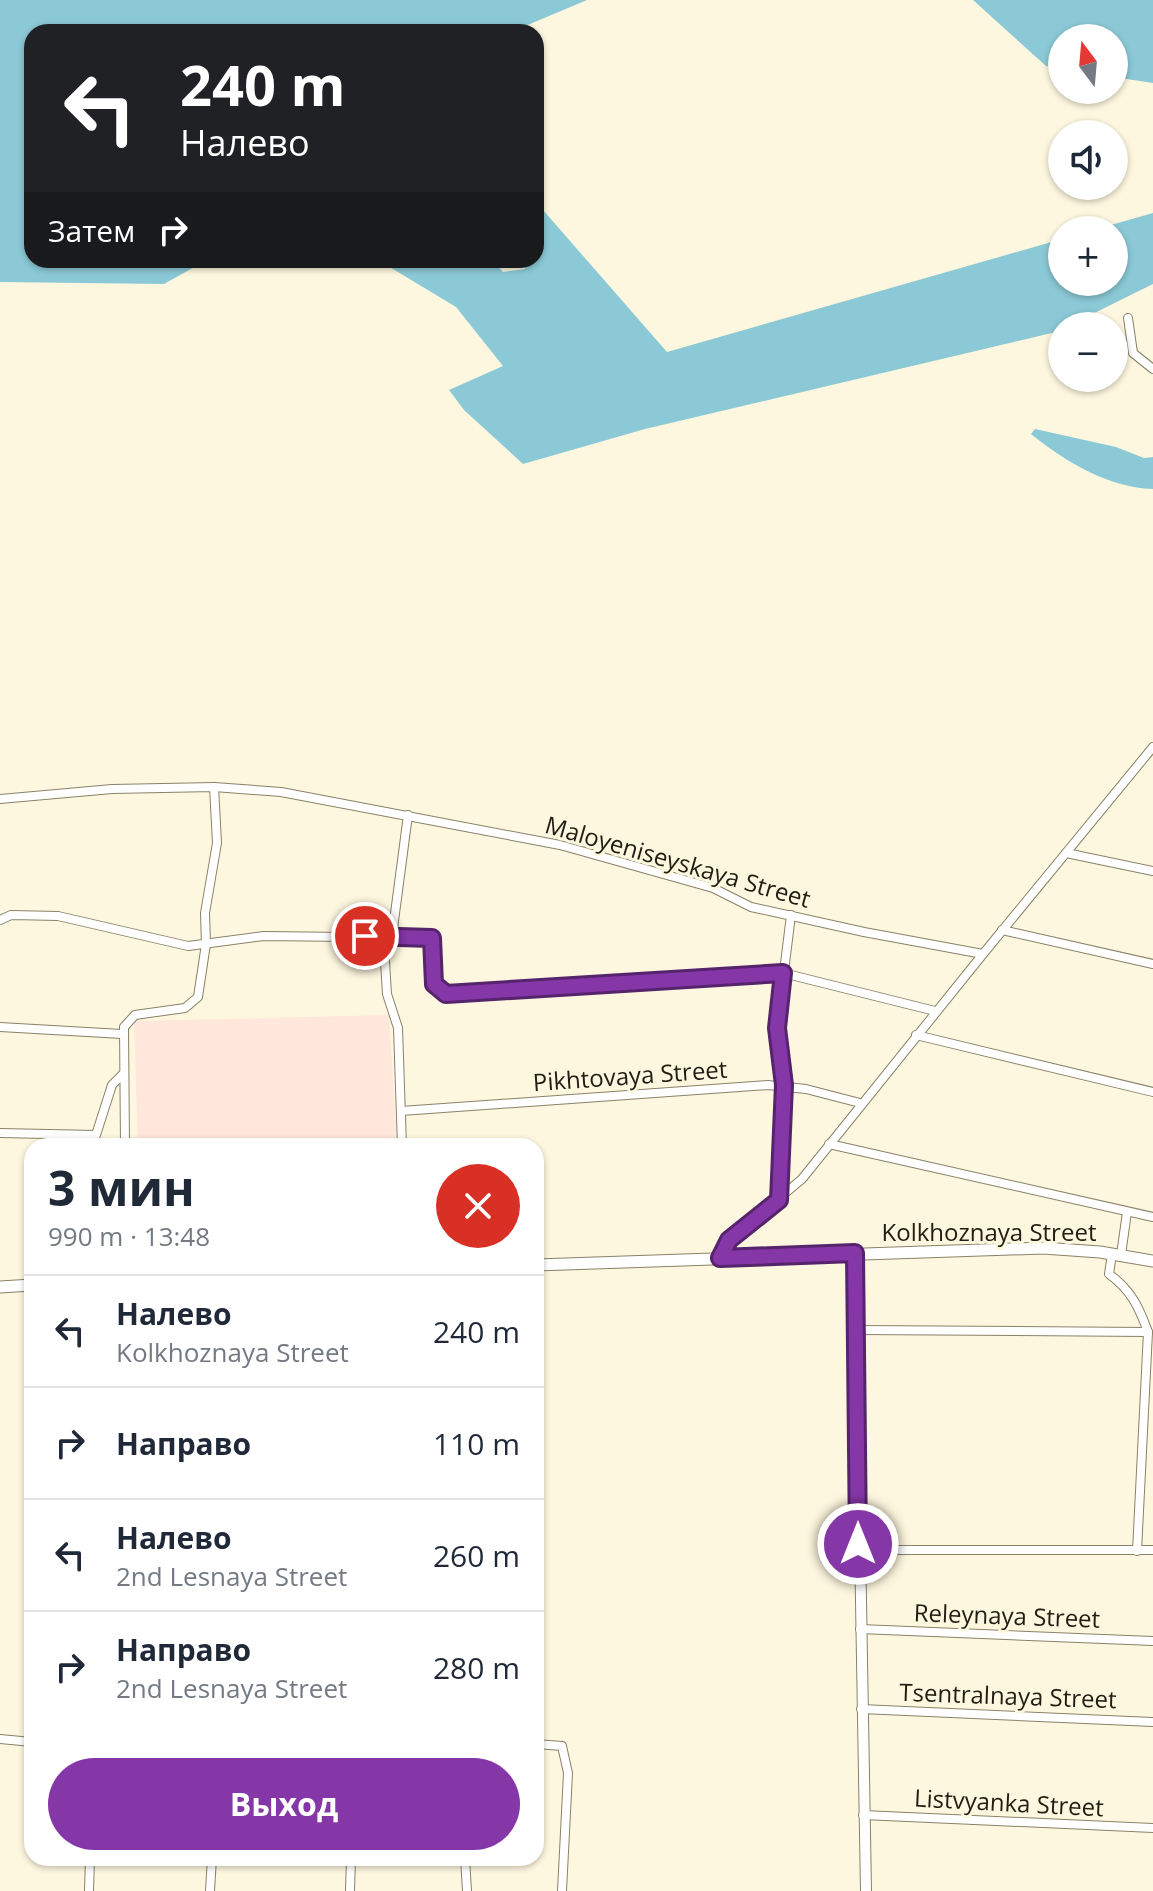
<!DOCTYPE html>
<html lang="ru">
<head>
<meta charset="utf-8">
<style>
	:root { --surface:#fff; --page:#f2f2f3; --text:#1f2937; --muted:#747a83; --line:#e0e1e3; --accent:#8536a7 }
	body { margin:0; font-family:"Open Sans",sans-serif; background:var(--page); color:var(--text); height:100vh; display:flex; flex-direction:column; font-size:30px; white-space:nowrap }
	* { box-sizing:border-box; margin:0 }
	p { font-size:26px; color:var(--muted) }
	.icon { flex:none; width:44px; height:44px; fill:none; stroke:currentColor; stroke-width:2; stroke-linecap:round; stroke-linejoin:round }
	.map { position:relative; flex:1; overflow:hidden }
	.sheet { position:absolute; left:24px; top:1138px; width:520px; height:728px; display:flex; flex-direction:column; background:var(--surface); border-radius:24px; box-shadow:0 2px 6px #0004 }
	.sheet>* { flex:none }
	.banner { position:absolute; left:24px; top:24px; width:520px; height:244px; border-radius:24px; box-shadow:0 2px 6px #0004; background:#202124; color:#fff; overflow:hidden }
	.needle { width:52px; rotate:344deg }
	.tools { position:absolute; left:1048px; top:24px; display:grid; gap:16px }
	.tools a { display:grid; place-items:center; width:80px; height:80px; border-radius:50%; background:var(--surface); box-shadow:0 2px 6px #0004; font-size:40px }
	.pin { position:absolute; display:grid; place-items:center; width:68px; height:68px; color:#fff; margin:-34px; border:4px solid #fff; border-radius:50%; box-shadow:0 2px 8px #0007 }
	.me { position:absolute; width:88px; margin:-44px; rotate:0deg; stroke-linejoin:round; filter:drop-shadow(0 0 6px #0008) }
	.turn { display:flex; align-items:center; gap:28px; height:168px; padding:0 24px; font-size:36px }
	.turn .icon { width:104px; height:104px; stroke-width:2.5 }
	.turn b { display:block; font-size:56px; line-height:68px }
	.then { display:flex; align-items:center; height:76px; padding:0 24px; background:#0003; gap:16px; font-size:30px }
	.round { display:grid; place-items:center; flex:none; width:84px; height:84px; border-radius:42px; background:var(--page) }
	.summary { display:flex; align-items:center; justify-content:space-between; height:136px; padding:0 24px }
	h1 { font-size:48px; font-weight:700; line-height:60px }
	.button { display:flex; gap:16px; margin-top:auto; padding:16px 24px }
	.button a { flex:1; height:92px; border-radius:48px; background:var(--accent); color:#fff; font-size:32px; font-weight:700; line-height:92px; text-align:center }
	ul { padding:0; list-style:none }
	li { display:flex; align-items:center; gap:24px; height:112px; padding:0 24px; border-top:2px solid var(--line) }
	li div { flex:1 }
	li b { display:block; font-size:30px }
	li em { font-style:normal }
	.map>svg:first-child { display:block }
</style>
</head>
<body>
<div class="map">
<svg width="1153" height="1891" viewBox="0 0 1153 1891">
	<rect width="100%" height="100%" fill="#fef7df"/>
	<path fill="#ffe7dc" d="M389,1015l8,131h-259l-4,-125z"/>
	<g fill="#8bc9d6">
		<path d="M0,0h587l-76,32h-479v228h175l-43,24 -164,-2z"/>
		<path d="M973,0h180v83l-39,-6v-39h-52v31l-16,-3z"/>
		<path d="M536,202l131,150 395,-113v43h52v-52h-21l60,-17v71l-97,48 -411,97 -122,35 -59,-54 -15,-20 54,-24 -47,-59 -78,-47h114l11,12 22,-3 1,-9h10z"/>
		<path d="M1035,429l81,18 28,11 9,-1v32c-44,-1 -89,-28 -122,-55z"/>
	</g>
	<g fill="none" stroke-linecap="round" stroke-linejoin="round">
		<defs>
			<g id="minor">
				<path d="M1128,318l5,35 20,16"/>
				<path d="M0,799l112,-10 102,-2 67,5 279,53 153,43 38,19 113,25 119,22 170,-207"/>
				<path d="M1066,853l87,18"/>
				<path d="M0,920l11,-5 47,1 130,30 76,-10 168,2 2,46 12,10 337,-21 152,38"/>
				<path d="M1002,930l151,34"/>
				<path d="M0,1027l122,7"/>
				<path d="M916,1035l237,57"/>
				<path d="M401,1111l367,-26 38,4 54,14"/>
				<path d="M0,1133l96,2 16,-50 11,-11"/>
				<path d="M829,1144l324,73"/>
				<path d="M125,1146l-1,-119 11,-12 50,-7 13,-11 8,-53 -1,-31 12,-70 -3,-56"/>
				<path d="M402,1146l-4,-118 -11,-34 -3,-48 8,-10 16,-121"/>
				<path d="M779,1200l5,-115 -7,-57 14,-113"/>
				<path d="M1112,1254l-3,20c22,16 30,33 39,58"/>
				<path d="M1121,1255l6,-43"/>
				<path d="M720,1258l9,-18 73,-61 181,-225"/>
				<path d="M856,1330l292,2 -11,219"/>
				<path d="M858,1550h295"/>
				<path d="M860,1629l293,12"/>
				<path d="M861,1709l292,13"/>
				<path d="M0,1739l32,3"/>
				<path d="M536,1744l26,2 6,27 -6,118"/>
				<path d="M863,1815l290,13"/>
				<path d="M465,1858l2,33"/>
				<path d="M89,1891l1,-33"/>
				<path d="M210,1891l2,-33"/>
				<path d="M350,1891l1,-33"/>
			</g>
			<path id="tertiary" d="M855,1253l11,638"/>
			<g id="secondary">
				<path d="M536,1265l507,-17 57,4 53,9"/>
				<path d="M0,1287l32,-2"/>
			</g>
		</defs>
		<use href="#minor" stroke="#898267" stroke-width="10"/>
		<use href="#tertiary" stroke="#898267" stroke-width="12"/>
		<use href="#secondary" stroke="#898267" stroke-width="13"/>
		<use href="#minor" stroke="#fff" stroke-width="8"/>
		<use href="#tertiary" stroke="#fff" stroke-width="10"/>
		<use href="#secondary" stroke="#fff" stroke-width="11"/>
	</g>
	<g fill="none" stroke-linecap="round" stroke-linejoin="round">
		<defs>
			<path id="route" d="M365,936l67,2 2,46 12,10 337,-21 -6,55 7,57 -5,115 -50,40 -9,18 135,-5 3,291"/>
		</defs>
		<use href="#route" stroke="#56236d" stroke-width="20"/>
		<use href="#route" stroke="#8536a7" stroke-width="14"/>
	</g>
	<g text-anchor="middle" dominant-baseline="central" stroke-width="6" stroke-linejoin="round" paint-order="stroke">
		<g font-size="24" fill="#201d13" stroke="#fef7df">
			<text transform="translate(678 861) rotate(16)">Maloyeniseyskaya Street</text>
			<text transform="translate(630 1075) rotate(-4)">Pikhtovaya Street</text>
			<text x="989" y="1231">Kolkhoznaya Street</text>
			<text transform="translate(1007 1615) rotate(2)">Releynaya Street</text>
			<text transform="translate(1008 1695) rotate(2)">Tsentralnaya Street</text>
			<text transform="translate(1009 1802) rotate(3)">Listvyanka Street</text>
		</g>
	</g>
</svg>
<div class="tools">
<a><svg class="needle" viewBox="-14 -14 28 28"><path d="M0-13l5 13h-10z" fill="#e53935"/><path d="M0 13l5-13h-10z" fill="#747a83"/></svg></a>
<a><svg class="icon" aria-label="sound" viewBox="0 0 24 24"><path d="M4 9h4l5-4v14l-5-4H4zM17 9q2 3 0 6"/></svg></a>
<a>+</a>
<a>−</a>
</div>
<div class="pin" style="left:365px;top:936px;background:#d93025"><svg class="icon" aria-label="arrive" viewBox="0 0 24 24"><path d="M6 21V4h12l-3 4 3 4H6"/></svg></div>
<svg class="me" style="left:858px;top:1544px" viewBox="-20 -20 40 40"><circle r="17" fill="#8536a7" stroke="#fff" stroke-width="3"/><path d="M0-11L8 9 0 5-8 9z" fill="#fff"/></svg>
<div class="banner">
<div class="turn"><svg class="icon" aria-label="left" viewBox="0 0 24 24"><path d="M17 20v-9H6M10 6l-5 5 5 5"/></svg><div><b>240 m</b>Налево</div></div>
<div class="then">Затем<svg class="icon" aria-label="right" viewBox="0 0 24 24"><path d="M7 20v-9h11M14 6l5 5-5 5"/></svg></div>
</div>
<section class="sheet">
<div class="summary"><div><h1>3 мин</h1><p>990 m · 13:48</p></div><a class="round" style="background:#d93025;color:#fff"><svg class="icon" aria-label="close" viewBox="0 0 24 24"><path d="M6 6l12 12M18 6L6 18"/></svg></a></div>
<ul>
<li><svg class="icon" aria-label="left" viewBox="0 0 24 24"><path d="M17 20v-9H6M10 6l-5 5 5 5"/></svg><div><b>Налево</b><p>Kolkhoznaya Street</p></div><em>240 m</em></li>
<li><svg class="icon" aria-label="right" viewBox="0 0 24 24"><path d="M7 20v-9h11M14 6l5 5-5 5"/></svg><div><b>Направо</b></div><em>110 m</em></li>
<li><svg class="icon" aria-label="left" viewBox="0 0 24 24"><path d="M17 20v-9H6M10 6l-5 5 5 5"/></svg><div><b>Налево</b><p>2nd Lesnaya Street</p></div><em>260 m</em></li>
<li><svg class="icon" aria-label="right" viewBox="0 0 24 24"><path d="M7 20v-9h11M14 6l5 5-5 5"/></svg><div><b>Направо</b><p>2nd Lesnaya Street</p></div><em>280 m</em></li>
</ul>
<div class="button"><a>Выход</a></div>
</section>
</div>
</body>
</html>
